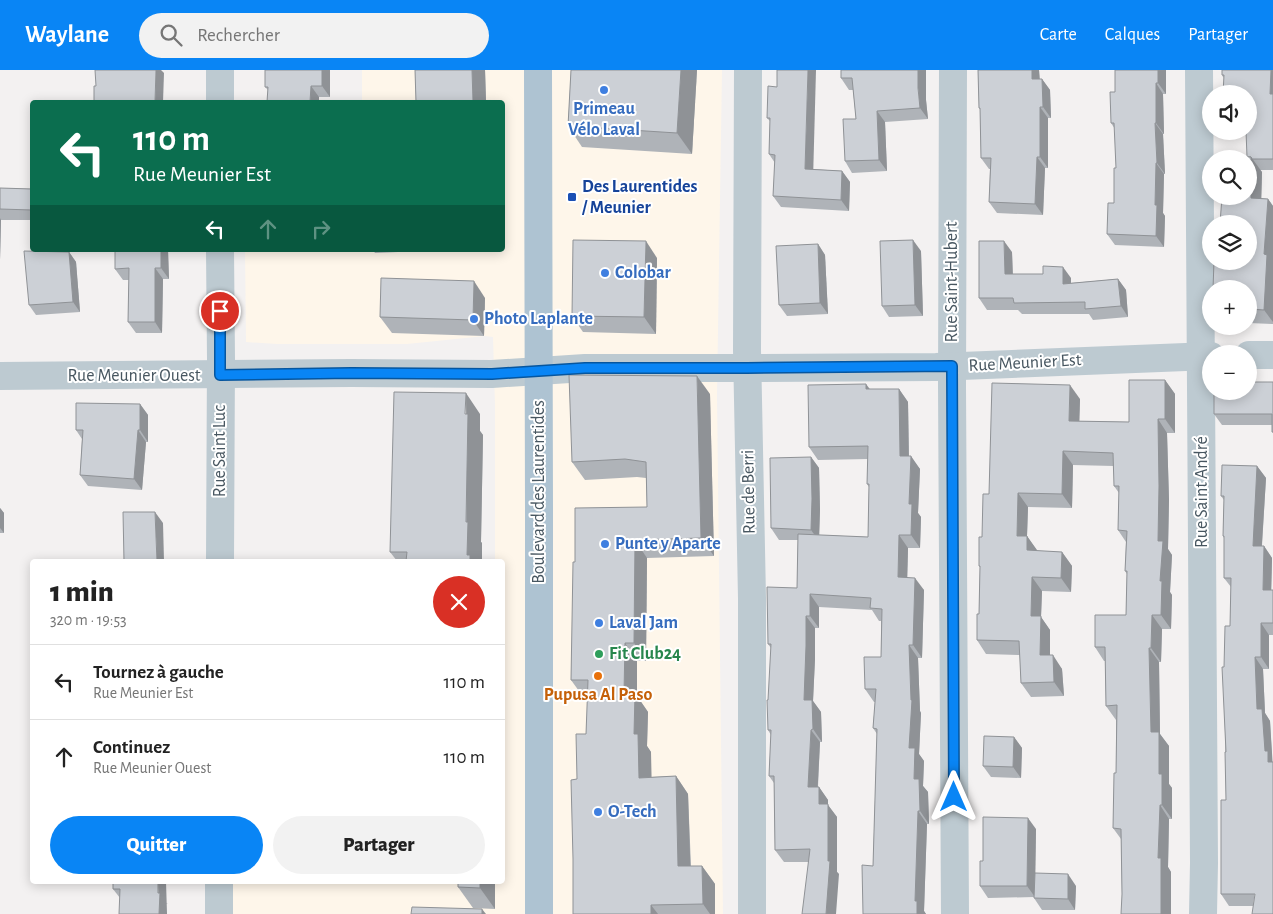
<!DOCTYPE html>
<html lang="fr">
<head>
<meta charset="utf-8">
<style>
	:root { --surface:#fff; --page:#f2f2f2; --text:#222; --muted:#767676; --line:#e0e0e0; --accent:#0985f5 }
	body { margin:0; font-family:"Alegreya Sans",sans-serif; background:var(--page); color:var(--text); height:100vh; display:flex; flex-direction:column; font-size:19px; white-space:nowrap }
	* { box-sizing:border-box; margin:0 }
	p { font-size:16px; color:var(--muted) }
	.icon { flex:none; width:28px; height:28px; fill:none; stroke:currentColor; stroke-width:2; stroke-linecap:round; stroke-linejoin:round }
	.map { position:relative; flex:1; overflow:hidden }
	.drawer { position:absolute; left:30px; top:489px; width:475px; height:325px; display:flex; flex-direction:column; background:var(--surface); border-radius:5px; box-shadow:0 2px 12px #0003 }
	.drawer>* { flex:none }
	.banner { position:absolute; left:30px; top:30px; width:475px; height:152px; border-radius:5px; box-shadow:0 2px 12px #0003; background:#0b6e4f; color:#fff; overflow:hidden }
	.buttons { position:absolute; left:1202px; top:15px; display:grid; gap:10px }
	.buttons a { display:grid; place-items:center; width:55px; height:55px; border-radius:50%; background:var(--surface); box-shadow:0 2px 12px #0003; font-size:25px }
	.pin { position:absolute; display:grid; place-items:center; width:42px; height:42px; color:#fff; margin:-21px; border:2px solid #fff; border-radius:50%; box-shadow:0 1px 5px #0007 }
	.me { position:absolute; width:55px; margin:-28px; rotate:0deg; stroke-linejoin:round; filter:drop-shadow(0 0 4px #0008) }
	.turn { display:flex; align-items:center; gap:18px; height:105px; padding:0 20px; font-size:22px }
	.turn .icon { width:65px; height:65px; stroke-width:2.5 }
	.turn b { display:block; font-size:35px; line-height:42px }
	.lanes { display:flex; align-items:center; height:48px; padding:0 20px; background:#0003; justify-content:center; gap:25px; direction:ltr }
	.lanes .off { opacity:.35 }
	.round { display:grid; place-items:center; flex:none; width:52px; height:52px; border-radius:26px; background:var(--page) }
	.headline { display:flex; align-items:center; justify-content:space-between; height:85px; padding:0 20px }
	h1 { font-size:30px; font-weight:800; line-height:38px }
	.action { display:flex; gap:10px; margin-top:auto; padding:10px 20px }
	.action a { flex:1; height:58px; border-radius:30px; background:var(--accent); color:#fff; font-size:20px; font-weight:800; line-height:58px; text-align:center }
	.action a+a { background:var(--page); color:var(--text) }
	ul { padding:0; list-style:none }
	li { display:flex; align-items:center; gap:15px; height:75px; padding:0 20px; border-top:1px solid var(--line) }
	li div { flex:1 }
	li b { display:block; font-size:19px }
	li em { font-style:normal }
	header { display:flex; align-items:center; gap:30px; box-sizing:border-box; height:70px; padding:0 25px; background:var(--accent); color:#fff }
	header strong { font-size:24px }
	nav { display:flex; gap:28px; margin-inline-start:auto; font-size:18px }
	.search { width:350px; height:45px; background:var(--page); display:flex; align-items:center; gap:12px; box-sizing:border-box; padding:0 18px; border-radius:28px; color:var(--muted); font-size:19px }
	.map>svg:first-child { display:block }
</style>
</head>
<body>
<header>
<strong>Waylane</strong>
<div class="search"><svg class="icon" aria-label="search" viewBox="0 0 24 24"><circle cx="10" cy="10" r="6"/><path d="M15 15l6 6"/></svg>Rechercher</div>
<nav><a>Carte</a><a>Calques</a><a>Partager</a></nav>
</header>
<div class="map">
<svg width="1273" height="844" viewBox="0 0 1273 844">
	<rect width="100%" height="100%" fill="#f3f1f1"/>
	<path fill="#fef6ea" d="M362,0h360l-5,325 6,519h-504v-33h283v-320h-7v-156l-2,-68 -8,-1 -78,8h-130l-31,-2 -1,-92h257v-148h-140z"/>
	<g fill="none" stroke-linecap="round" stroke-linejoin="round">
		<g stroke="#bdcad1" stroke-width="28">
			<path d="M220,0v32"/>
			<path d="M748,0l-1,280 5,248v316"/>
			<path d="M953,0l-1,316 3,528"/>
			<path d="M1199,0l5,793 -1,51"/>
			<path d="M1249,285h24"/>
			<path d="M0,306l351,-3 141,1 93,-6h162l189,-1 275,-11"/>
			<path d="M220,491l1,-203 -1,-108"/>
			<path d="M219,844v-33"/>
		</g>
		<path stroke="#aec3d2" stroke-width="28" d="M538,0l1,442v402"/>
	</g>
	<g fill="#afb3b8">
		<path d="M330,0v27h-11l-51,-7 -3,-3z"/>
		<path d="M415,0h70l1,32h-70z"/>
		<path d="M571,0h126l-5,84 -110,-7 -14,-21z"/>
		<path d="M841,0l85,30 2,19 -43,3 2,49 -35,2 -7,-12 11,-42 -3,-29h-4l-8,-12z"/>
		<path d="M978,0h61l1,9h2l8,11 1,28h-3v50h-3l-2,47 -46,-2 -8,-11 1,-33h-1l-8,-11 -1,-49 -1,-1z"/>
		<path d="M1115,0h51v24h-3l1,40h-1l2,40h-1l-1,39 2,3 -1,31 -49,-2 -8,-11 7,-31 2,-35 -1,-39 -4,-6 4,-31z"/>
		<path d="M1273,0v100h-13l2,2 -1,26 7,1 5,7v118l-24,-1 -2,-166 2,-63 -26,-17 -1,-2z"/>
		<path d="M777,17l36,82 29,2 8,11 -1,29 -68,-4 -8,-11 2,-33 -6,-9 1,-33 -3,-3z"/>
		<path d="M0,118l32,1v31h-31l-1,40z"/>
		<path d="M818,174l7,11 3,59 -41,2 -8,-11z"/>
		<path d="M115,180h53l1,29h-6l-1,54h-26l-8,-11 1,-42h-6l-8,-11z"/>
		<path d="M373,180h25v2l-23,1z"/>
		<path d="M921,181l2,65 -34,1 -7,-11z"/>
		<path d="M69,182l7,10 4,50 -44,3 -7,-10z"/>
		<path d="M1012,182l1,22 58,4v5l47,-4 8,11 2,27 -35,3 -4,-6h-67l-4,-4h-31l-8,-12z"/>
		<path d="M657,188l-1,76 -73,-2 -11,-16z"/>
		<path d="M485,228l-1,38 -92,-3 -12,-16z"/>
		<path d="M1251,309l2,3h20v51l-1,-1v-7h-50l-8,-11z"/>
		<path d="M1165,310l10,14v39h-8l2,67 -1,49 4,6 -2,37 2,3 -1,34h-9l-1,33h-2l1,72 9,12v38l3,4v31h-3l-1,48 3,5 -49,22 -1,-55 -8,-11 3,-55v-53l-10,-14 -1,-45h-1l-9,-14 31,-32 1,-41 -2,-3 1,-29 -8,-12 1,-37 -5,-7v-20l-41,-1 -1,43 -44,-1 -1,29 10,15 25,1 10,14 -1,26 -29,-1 -1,26 9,13v25l12,14 2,27 -33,1 -10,-14 -1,-28 -34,-1 -9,-14 2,-26 1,-47 -1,-1 3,-29 7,-43 91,-95 -1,22 50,1z"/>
		<path d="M870,319h29l9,13 1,54 11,13 -2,44 3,4 -1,31h-12l-1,29 17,13 -2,68h-4l2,53 1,2 -2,41 5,7 -1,25 5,6 1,32h-2l-3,87 2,3h-63l10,-48 4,-132 -4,-6 2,-26h-1l-9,-13 16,-32v-36h-2l-7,-11 -53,-3v21h-4v31l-2,42 8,11 1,30h-2l-2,45h1l9,13v5l9,12v55l2,2 -31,-12h-24l-9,-12 -1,-67 -5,-7 2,-41 -3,-5 3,-82 -3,-4 29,-56 1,-48h-19l-8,-12 40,-71 8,11 1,42 -1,25 49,2 1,-50 -2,-3 1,-25 -50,1 -9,-13z"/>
		<path d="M710,324l4,162 -67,2 -1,103h-9v35l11,16 -1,34 4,6v25l25,-1 12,18 3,72h11l13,18v30h-142l4,-135 9,-45 2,-36h-4l-13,-18 4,-118 72,-55 -1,-29 -9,-1 -52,3 -13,-18z"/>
		<path d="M140,334l8,11v27h-2l-4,48 -54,-4 -8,-11 2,-36 -6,-9z"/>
		<path d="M480,344v17l3,4 -2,107 1,1v18h-85l-7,-9z"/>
		<path d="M1257,396l9,12 -4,68h2l8,12 -1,32h2v45h-4v34h-6l2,44 5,8 2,36 -19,149h-24l-8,-12 5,-94 -2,-133 6,-41 1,-39 -7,-9v-40l-1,-2 1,-36 -3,-4z"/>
		<path d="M0,438l4,5v20h-4z"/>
		<path d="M1014,667l8,11 -1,30 -30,-1 -8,-11z"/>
		<path d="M1036,759l-1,44 41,13 -1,24h-33l-8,-12v-1l-46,1 -8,-12 3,-25z"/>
		<path d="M113,811l53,22 2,1 -48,-6 -7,-9z"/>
		<path d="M458,811h37v28l-22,-1 -15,-21z"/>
	</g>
	<g fill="#8f9296">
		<path d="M156,0h5l3,3 -1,29h-8z"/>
		<path d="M322,0h8v27l-8,-11z"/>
		<path d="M472,0h13l1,32h-12l-1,-1z"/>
		<path d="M681,0h16l-5,84 -15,-21z"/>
		<path d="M808,0h8l-3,110 -8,-11z"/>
		<path d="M918,0h8v30l2,19 -8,-11 -2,-20z"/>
		<path d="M1032,0h7l1,21 -8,-12z"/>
		<path d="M1158,0h8v24l-8,-11z"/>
		<path d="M1271,0h2v27l-3,-3z"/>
		<path d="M1042,9l8,11 1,28 -8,-11z"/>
		<path d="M1156,13l7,11 1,40 -8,-11z"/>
		<path d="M311,16l8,11v5h-9z"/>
		<path d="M1040,37l8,11v50l-8,-11z"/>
		<path d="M877,41l8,11 2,49 -8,-11z"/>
		<path d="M1155,53l8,11 2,40 -8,-11z"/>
		<path d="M1037,87l8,11 -2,47 -8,-11z"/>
		<path d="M1251,87l11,15 -1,40 -10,-14z"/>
		<path d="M1156,93l8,11 -1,39 2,3 -1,31 -8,-11 -1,-31z"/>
		<path d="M842,101l8,11 -1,29 -8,-11z"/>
		<path d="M1268,129l5,7v116l-9,-12v-56z"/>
		<path d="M0,148l1,2 -1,40z"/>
		<path d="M913,170l8,11 2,65 -8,-11z"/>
		<path d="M646,171l11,17 -1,76 -12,-17z"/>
		<path d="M1004,171l8,11 1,33 -8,-11z"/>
		<path d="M818,174l7,11 3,59 -8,-11z"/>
		<path d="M161,180h7l1,29 -8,-11z"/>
		<path d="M69,182l7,10 4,50 -7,-10z"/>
		<path d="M1063,197l8,11v17l-8,-11z"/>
		<path d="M155,198l8,11 -1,54 -7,-11z"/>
		<path d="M1118,209l8,11 2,27 -7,-11z"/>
		<path d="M474,211l11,17 -1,38 -11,-16z"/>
		<path d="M697,306l13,18 4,162 -13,-18z"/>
		<path d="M1165,310l10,14v39l-10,-14z"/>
		<path d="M866,314l9,12 -9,-7z"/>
		<path d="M1070,315l10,14 -1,36 -10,-14z"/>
		<path d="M899,319l9,13 1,66 -9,-12z"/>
		<path d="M466,323l14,21v17l3,4 -2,107 1,1v18h-12l-3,-6z"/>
		<path d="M140,334l8,11v27l-8,-12z"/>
		<path d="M1158,349l9,14 2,67 -1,49 4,6 -2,37 2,3 -1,34 -10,-14 -3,-74z"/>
		<path d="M138,360l8,12 -4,48 -8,-11z"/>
		<path d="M1063,381l10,14 -1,43 -10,-14z"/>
		<path d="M911,386l9,13 -2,44 3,4 -1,31 -9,-13 -2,-31z"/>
		<path d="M811,387l8,11 1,42 -1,31 -8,-11z"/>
		<path d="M1257,396l9,12 -5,80 -8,-12z"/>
		<path d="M1018,423l10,14 -1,29 10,14v14l-20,-28z"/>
		<path d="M0,438l4,5v20l-4,-5z"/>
		<path d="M155,442l8,11 1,38h-7z"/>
		<path d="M899,465l9,13 -1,42 -9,-13z"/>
		<path d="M635,470l12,18 -1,103 -12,-18z"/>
		<path d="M1264,476l8,12 -1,44 -8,-12z"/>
		<path d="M1062,482l10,14 -1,26 -10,-14z"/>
		<path d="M1032,507l10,14 -1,26 9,13v39l-10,-14 -9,-39z"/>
		<path d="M915,508l9,12 -2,68 -9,-13z"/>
		<path d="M810,524l9,13v21l-9,-12z"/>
		<path d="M1152,545l10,14 -1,33 -10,-14z"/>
		<path d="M806,546l9,12v31l-2,42 8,11 1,30 -9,-13 -9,-29z"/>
		<path d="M1261,553l8,12v34l-8,-12z"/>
		<path d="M625,573l12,18v35l11,16 -1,34 4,6 1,44 -13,-18 -5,-44 -10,-41z"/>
		<path d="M909,575l9,13 2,53 1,2 -2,41 5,7 -1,25 5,6 1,32 -9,-13 -11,-63 2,-48z"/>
		<path d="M1149,578l10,14 1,72 9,12v38l3,4v31l-10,-14 -3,-31 -8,-42z"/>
		<path d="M1053,585l9,14 2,27 -10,-14z"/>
		<path d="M1255,587l8,12 2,44 5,8 3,48 -5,-7 -3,-11 -8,-42z"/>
		<path d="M811,660l9,12 -3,58 -9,-13z"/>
		<path d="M1014,667l8,11 -1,30 -8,-11z"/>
		<path d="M676,706l12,18 3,90 -13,-18z"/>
		<path d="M819,717l9,13v5l9,12v55l2,2 -3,40h-10l2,-53 -9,-57z"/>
		<path d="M1160,735l9,14 -1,48 3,5v42h-10l-3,-56z"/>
		<path d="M918,741l9,13 -3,87 2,3h-9l-2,-13z"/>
		<path d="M1028,748l8,11 -1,68 -8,-11z"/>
		<path d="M702,796l13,18v30h-5l-7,-10z"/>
		<path d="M1068,804l8,12 -1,24 -7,-11z"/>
		<path d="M158,811h8l1,33h-8z"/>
		<path d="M480,811h15v28l-15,-21z"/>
		<path d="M651,835l7,9h-7z"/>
		<path d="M482,839l4,5h-4z"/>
	</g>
	<g fill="#ccd0d6" stroke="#8f9296">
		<path d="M95,0h61l-1,32h-61v-16h2z"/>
		<path d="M265,0h57v16h-11l-1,16h-43l1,-15h-3z"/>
		<path d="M415,0h57l1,31 -57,1z"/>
		<path d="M571,0h110l-4,63 -109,-7z"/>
		<path d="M777,0h31l-3,99 37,2 -1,29 -68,-4 2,-41 -6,-1 1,-36h-3l1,-32 9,1z"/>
		<path d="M841,0h77v18l2,20 -43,3 2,49 -34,1 -2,-42h13l-4,-41h-11z"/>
		<path d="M978,0h54v9h10l1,28h-3v50h-3l-2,47 -46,-2 2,-44h-10l-1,-50h-1z"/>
		<path d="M1115,0h43v13h-2v40h-1l2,40h-1l-1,42h2l-1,31 -49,-2 1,-31h6v-35h2l-2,-45h-3l-1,-31h5z"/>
		<path d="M1222,0h49l-1,24h3v65h-21l-1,-2h-4l-1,-26h3v-37h-26l1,-19h-2z"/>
		<path d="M1219,87h32v41l17,1 -4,55 3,1 -3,55 -15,-1v-20h-36l1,-28h35v-37h-29l2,-28h27v-37h-30z"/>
		<path d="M0,118l32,1v21l-32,-1z"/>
		<path d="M573,170l73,1 -2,76 -72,-1z"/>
		<path d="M913,170l2,65 -33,1 -2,-65z"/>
		<path d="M979,171h25l1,33h38v-8l20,1v17l55,-5 3,27 -36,3v-7l-71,1 -1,-5h-34z"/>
		<path d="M818,174l2,59 -41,2 -3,-59z"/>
		<path d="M115,180h46v18h-6v54h-27l1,-54 -14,1z"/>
		<path d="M24,181l45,1 4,50 -44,3z"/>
		<path d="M381,208l93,3 -1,39 -93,-3z"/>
		<path d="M569,305l128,1 4,162 -66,2 -1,103h-9l-1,50 11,1 -1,40h4l1,44 37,-2 2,90h24l1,38 -52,1v9h-78v-55l-2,-79 6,-1 -1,-45h10l2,-54h-17l2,-118h2v-54l72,-1 -1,-45 -21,-3 -53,3z"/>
		<path d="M1249,309h2v3h22v50h-1v-18h-58v-23h35z"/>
		<path d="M1129,310h36v39h-7l1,67 -1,55h5l-3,40h2l-1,34h-9l-1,33h-2l2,84h8v42h3v31h-2l-2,53h3v56h-40l1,-20 -1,-65 -8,-1 1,-55h2l1,-68 -11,1 -1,-59h-10v-32h31l1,-44h-2l2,-40 -9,-1 1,-44h-5l-1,-33 -50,-2 -1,43 -44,-1 -1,43h10v14l35,2 -1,26 -29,-1 -1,39h10l-1,39h13l1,27 -33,1 -2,-42 -42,-1v-26h2l1,-48h-1v-29h3l1,-43h6l3,-111 78,2 -1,36 60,1z"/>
		<path d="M866,314v5h33l1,67h11l-2,48h3l-1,31h-12l-1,42 17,1 -2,67h-4l2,55h1l-3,48h6l-1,31h5l1,32h-2l-3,90h2v13h-54l-1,-49 11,1 4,-137 -4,-1 3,-39h-11l-1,-32h17l1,-48 -12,-1 1,-10 -61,-4v22h-4v30l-2,54h8l1,29 -2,1 -3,57h11v17h9v57h2l-4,53h-24l8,-65 -35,1 -1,-74h-5l2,-46h-3l-1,-30h1l3,-56h-3l-1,-57 30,1 1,-54 70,3 1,-53h-2l1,-38 -59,1 -1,-62z"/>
		<path d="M394,322l72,1 -1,21h3l-2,108h2l-1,33h3v6h-64l1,-9h-17z"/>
		<path d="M76,333l64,1v26h-2l-4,49 -54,-4 3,-45h-7z"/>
		<path d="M811,387l1,42 -1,31 -40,-2 -1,-70z"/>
		<path d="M1222,395l35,1 -4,80h11l-1,44h10v33h-12v34h-6l2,52h5l3,42h3v11h5v152h-21l3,-20h-34v-94h5l-1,-48h1l-4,-85h2l1,-41h5l1,-48h-7v-42h-1l1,-40h-3z"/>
		<path d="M123,442h32l2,49h-33z"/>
		<path d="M984,666l30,1 -1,30 -30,-1z"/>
		<path d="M983,747l45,1 -1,68h-47v-25h3z"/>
		<path d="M1035,803l33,1v25l-34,-1z"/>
		<path d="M113,811h45v12h2l-1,21h-40l1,-25h-7z"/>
		<path d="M458,811h22v7l-22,-1z"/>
		<path d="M412,837l70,2v5h-71z"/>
	</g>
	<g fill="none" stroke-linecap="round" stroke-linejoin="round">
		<defs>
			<path id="route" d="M220,241v64l131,-2 141,1 93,-6h162l205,-2 2,431"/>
		</defs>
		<use href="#route" stroke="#06569f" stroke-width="12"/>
		<use href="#route" stroke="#0985f5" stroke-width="9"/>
	</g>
	<g fill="#3f7fe0" stroke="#fff" stroke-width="2">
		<circle cx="604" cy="20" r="5"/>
		<circle cx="605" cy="203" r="5"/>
		<circle cx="474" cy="249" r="5"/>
		<circle cx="605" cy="474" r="5"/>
		<circle cx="599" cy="553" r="5"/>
		<circle cx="598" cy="742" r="5"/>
	</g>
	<rect fill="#1a4fb4" stroke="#fff" stroke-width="2" x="567" y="122" width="10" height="10" rx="2.5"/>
	<circle fill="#2e9e5b" stroke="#fff" stroke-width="2" cx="599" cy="584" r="5"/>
	<circle fill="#e8710a" stroke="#fff" stroke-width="2" cx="598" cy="606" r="5"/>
	<g text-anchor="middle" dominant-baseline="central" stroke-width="4" stroke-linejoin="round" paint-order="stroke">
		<g font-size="18" font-weight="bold" fill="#366cbe" stroke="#fff" text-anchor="start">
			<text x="604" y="39" text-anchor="middle">Primeau<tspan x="604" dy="21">Vélo Laval</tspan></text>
			<text x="615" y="203">Colobar</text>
			<text x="484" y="249">Photo Laplante</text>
			<text x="615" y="474">Punte y Aparte</text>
			<text x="609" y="553">Laval Jam</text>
			<text x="608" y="742">O-Tech</text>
		</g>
		<g font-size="18" font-weight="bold" fill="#164399" stroke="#fff" text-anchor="start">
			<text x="582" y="117">Des Laurentides<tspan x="582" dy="21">/ Meunier</tspan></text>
		</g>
		<g font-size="18" fill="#475660" stroke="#fff">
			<text transform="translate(952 212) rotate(-90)">Rue Saint-Hubert</text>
			<text transform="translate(1025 293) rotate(-3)">Rue Meunier Est</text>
			<text x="134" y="306">Rue Meunier Ouest</text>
			<text transform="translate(220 381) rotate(-90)">Rue Saint Luc</text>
			<text transform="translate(539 422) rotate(-90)">Boulevard des Laurentides</text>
			<text transform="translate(749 422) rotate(-91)">Rue de Berri</text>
			<text transform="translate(1202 422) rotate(-90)">Rue Saint André</text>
		</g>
		<g font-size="18" font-weight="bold" fill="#27864d" stroke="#fff" text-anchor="start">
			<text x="609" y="584">Fit Club24</text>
		</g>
		<g font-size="18" font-weight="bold" fill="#c56008" stroke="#fff">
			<text x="598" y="625">Pupusa Al Paso</text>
		</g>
	</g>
</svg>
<div class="buttons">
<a><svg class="icon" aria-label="sound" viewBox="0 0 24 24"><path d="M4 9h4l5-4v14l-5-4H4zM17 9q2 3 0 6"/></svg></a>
<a><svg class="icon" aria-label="search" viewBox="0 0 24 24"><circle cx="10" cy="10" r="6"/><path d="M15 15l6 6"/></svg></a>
<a><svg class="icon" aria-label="layers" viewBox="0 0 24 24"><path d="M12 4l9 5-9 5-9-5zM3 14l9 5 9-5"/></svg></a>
<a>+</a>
<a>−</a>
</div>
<div class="pin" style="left:220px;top:241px;background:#d93025"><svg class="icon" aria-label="arrive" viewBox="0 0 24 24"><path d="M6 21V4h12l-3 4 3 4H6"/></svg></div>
<svg class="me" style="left:954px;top:727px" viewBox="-20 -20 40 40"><path d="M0-17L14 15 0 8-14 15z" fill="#0985f5" stroke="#fff" stroke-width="4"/></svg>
<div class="banner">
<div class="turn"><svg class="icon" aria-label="left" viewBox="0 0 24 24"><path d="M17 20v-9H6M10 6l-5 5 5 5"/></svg><div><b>110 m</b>Rue Meunier Est</div></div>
<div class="lanes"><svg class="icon" aria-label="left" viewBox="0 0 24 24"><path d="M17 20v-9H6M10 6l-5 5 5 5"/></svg><svg class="icon off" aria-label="ahead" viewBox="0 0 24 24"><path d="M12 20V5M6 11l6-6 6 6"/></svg><svg class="icon off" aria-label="right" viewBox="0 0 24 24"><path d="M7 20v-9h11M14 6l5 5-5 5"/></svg></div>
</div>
<section class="drawer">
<div class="headline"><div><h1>1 min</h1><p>320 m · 19:53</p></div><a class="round" style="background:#d93025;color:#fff"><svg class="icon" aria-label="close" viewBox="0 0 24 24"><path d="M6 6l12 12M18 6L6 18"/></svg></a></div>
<ul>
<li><svg class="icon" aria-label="left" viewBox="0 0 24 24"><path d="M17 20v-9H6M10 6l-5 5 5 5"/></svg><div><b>Tournez à gauche</b><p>Rue Meunier Est</p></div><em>110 m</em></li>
<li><svg class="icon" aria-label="ahead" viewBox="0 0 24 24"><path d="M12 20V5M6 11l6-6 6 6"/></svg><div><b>Continuez</b><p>Rue Meunier Ouest</p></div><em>110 m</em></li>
</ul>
<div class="action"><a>Quitter</a><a>Partager</a></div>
</section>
</div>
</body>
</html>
